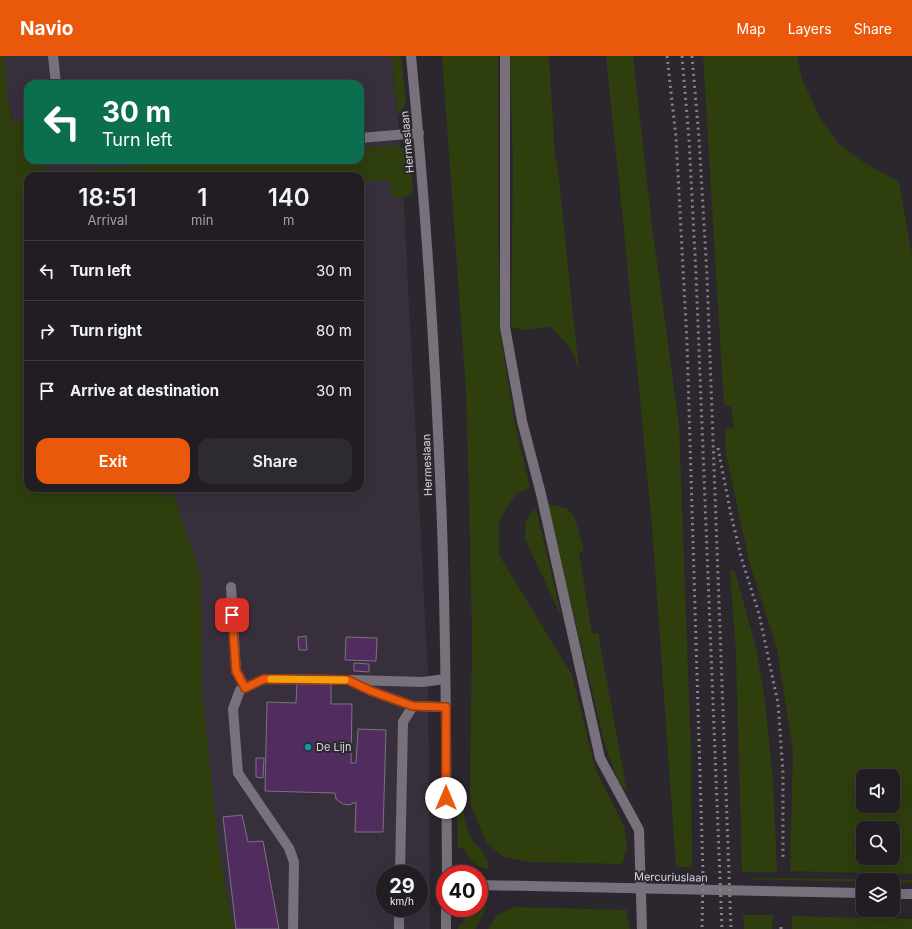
<!DOCTYPE html>
<html lang="en">
<head>
<meta charset="utf-8">
<style>
	:root { --surface:#211d23; --page:#2d2a30; --text:#f1f3f6; --muted:#a2a2a6; --line:#3e3b41; --accent:#ea580c }
	body { margin:0; font-family:Inter,sans-serif; background:var(--page); color:var(--text); height:100vh; display:flex; flex-direction:column; font-size:15px; white-space:nowrap }
	* { box-sizing:border-box; margin:0 }
	p { font-size:13px; color:var(--muted) }
	.icon { flex:none; width:22px; height:22px; fill:none; stroke:currentColor; stroke-width:2; stroke-linecap:round; stroke-linejoin:round }
	.map { position:relative; flex:1; overflow:hidden }
	.drawer { position:absolute; left:24px; top:116px; width:340px; height:320px; display:flex; flex-direction:column; background:var(--surface); border-radius:12px; box-shadow:0 4px 16px #0002,0 0 0 1px var(--line) }
	.drawer>* { flex:none }
	.guide { position:absolute; left:24px; top:24px; width:340px; height:84px; border-radius:12px; box-shadow:0 4px 16px #0002,0 0 0 1px var(--line); background:#0b6e4f; color:#fff; overflow:hidden }
	.fabs { position:absolute; left:856px; top:713px; display:grid; gap:8px }
	.fabs a { display:grid; place-items:center; width:44px; height:44px; border-radius:8px; background:var(--surface); box-shadow:0 4px 16px #0002,0 0 0 1px var(--line); font-size:20px }
	.speed { position:absolute; left:376px; top:809px; display:flex; gap:8px; font-size:20px; font-weight:700; text-align:center }
	.speed>* { display:grid; place-content:center; width:52px; height:52px; border-radius:50%; background:var(--surface); box-shadow:0 4px 16px #0002,0 0 0 1px var(--line); line-height:1 }
	.speed small { font-size:10px; font-weight:400 }
	.speed .limit { border:6px solid #d22; background:#fff; color:#111 }
	.pin { position:absolute; display:grid; place-items:center; width:34px; height:34px; color:#fff; margin:-17px; border-radius:8px; box-shadow:0 2px 6px #0006 }
	.me { position:absolute; width:44px; margin:-22px; rotate:0deg; stroke-linejoin:round; filter:drop-shadow(0 0 3px #0008) }
	.turn { display:flex; align-items:center; gap:14px; height:84px; padding:0 12px; font-size:18px }
	.turn .icon { width:52px; height:52px; stroke-width:2.5 }
	.turn b { display:block; font-size:28px; line-height:34px }
	.eta { display:flex; justify-content:space-evenly; align-items:center; height:68px; text-align:center }
	.eta b { font-size:24px; font-weight:600; line-height:28px }
	.cta { display:flex; gap:8px; margin-top:auto; padding:8px 12px }
	.cta a { flex:1; height:46px; border-radius:12px; background:var(--accent); color:#fff; font-size:16px; font-weight:600; line-height:46px; text-align:center }
	.cta a+a { background:var(--page); color:var(--text) }
	ul { padding:0; list-style:none }
	li { display:flex; align-items:center; gap:12px; height:60px; padding:0 12px; border-top:1px solid var(--line) }
	li div { flex:1 }
	li b { display:block; font-size:15px }
	li em { font-style:normal }
	header { display:flex; align-items:center; gap:24px; box-sizing:border-box; height:56px; padding:0 20px; background:var(--accent); color:#fff }
	header strong { font-size:19px }
	nav { display:flex; gap:22px; margin-inline-start:auto; font-size:14px }
	.map>svg:first-child { display:block }
</style>
</head>
<body>
<header>
<strong>Navio</strong>
<nav><a>Map</a><a>Layers</a><a>Share</a></nav>
</header>
<div class="map">
<svg width="912" height="873" viewBox="0 0 912 873">
	<rect width="100%" height="100%" fill="#2c272f"/>
	<path fill="#382f3c" fill-rule="evenodd" d="M4,0h387l10,92 27,527 2,254h-197l-15,-85 -15,-143 -22,-154 -21,-59h200v-312h-332l-4,-7 -16,-69zM28,28h332v76h-332zM385,818h34v34h-34z"/>
	<g fill="#2e3e0d" fill-rule="evenodd">
		<path d="M0,0h4l4,44 5,22 15,-2v40h18l1,13 160,-13h153v-12l37,-3 14,9 2,38 -5,4 -12,2 -5,-4 -1,-14 -30,2v-6h-332v312h143l30,89 1,114 16,153 15,85h-233z"/>
		<path d="M391,0h10l5,47 -8,13z"/>
		<path d="M442,0h56v164l2,111 15,93 15,64 -13,5 -18,27v35l73,120 23,93 29,58 3,22 -5,16 -93,-2 -26,-5 -17,-15 -16,-40 2,-170 -3,-136 -3,-105z"/>
		<path d="M510,0h39l6,99 3,16 21,200 -7,-21 -21,-23 -28,3 -12,-3 2,-159z"/>
		<path d="M606,0h27l18,162 28,207 12,326 1,116h-16l-24,-342 -29,-304z"/>
		<path d="M703,0h94l5,23 18,39 18,25 25,19 36,20 13,74v618l-122,-3 3,-120 -16,-102 -28,-88 -23,-107 -1,-25 9,-1 -3,-22 -7,-1zM863,720h30v30h-30zM863,772h30v30h-30z"/>
		<path d="M547,448l20,4 8,10 9,33 -5,2 13,81 6,-1 29,159 -9,-11 -13,-36z"/>
		<path d="M536,453l26,109 -37,-79 1,-18 3,-6z"/>
		<path d="M730,514l5,1 21,77 9,52 8,83 4,89h-35l-6,-218z"/>
		<path d="M457,746h6c1,13 1,23 7,34 8,14 17,15 19,33 -14,-2 -20,-9 -26,-21h-5z"/>
		<path d="M756,822l156,2v3l-19,-1v-2h-30v2l-117,-3z"/>
		<path d="M486,844l-1,12 -10,17h-17v-3l4,-1 3,-9 6,-8h8v-5z"/>
		<path d="M514,851l112,3 4,19h-142l9,-14z"/>
		<path d="M743,859h30l-1,14h-28z"/>
		<path d="M792,860l120,3v10h-120z"/>
	</g>
	<g fill="#502c5f" stroke="#7b747e">
		<path d="M306,580l1,14h-8l-1,-13z"/>
		<path d="M346,581l31,1 -1,23 -31,-1z"/>
		<path d="M354,607l15,1v8l-15,-1z"/>
		<path d="M297,626h34v22h21l-1,59h5l2,-34 28,1 -3,102h-28l1,-30 -7,3 -6,-1 -7,-5 -1,-6 -70,-2 2,-89 29,1z"/>
		<path d="M256,702h8l-1,20 -7,-1z"/>
		<path d="M242,759l6,27 15,-1 16,88h-43l-13,-112z"/>
	</g>
	<g fill="none" stroke-linecap="round" stroke-linejoin="round">
		<g stroke="#78717b" stroke-width="10">
			<path d="M53,0l3,28"/>
			<path d="M411,0c13,132 22,265 28,398 7,140 7,280 8,420"/>
			<path d="M505,0v271l17,94 19,73 59,264 39,72 3,99"/>
			<path d="M360,82l59,-5"/>
			<path d="M104,104h11"/>
			<path d="M231,531l5,84 9,16"/>
			<path d="M352,624l71,2 22,-3"/>
			<path d="M400,818l3,-152 10,-16"/>
			<path d="M479,829l384,8"/>
			<path d="M893,838h19"/>
			<path d="M293,873l1,-67 -5,-14 -51,-75 -5,-64 7,-19 24,-11 84,1 23,11 42,15 33,1"/>
			<path d="M399,873v-21"/>
			<path d="M446,873v-21"/>
		</g>
		<g stroke="#88838a" stroke-width="3" stroke-dasharray="2 4" stroke-linecap="butt">
			<path d="M667,0l9,81 11,205 16,532 -1,55"/>
			<path d="M682,0l7,83 7,135 26,655"/>
			<path d="M692,0l7,82 8,138 24,653"/>
			<path d="M718,392l13,67 11,45 17,54 19,89 5,70v86"/>
			<path d="M781,873v-4"/>
		</g>
	</g>
	<g fill="none" stroke-linecap="round" stroke-linejoin="round">
		<defs>
			<path id="route" d="M232,559l4,56 9,17 19,-9 84,1 23,11 42,15 33,1v91"/>
		</defs>
		<use href="#route" stroke="#983908" stroke-width="10"/>
		<use href="#route" stroke="#ea580c" stroke-width="7"/>
		<path stroke="#f59e0b" stroke-width="7" d="M271,623l74,1"/>
	</g>
	<circle fill="#0f9aa8" stroke="#2c272f" stroke-width="1.5" cx="308" cy="691" r="4"/>
	<g text-anchor="middle" dominant-baseline="central" stroke-width="4" stroke-linejoin="round" paint-order="stroke">
		<g font-size="11" fill="#dcd8de" stroke="#2c272f">
			<text transform="translate(407 86) rotate(-95)">Hermeslaan</text>
			<text transform="translate(427 409) rotate(-92)">Hermeslaan</text>
			<text transform="translate(671 821) rotate(1)">Mercuriuslaan</text>
		</g>
		<g font-size="11" fill="#dcd8de" stroke="#2c272f" text-anchor="start">
			<text x="316" y="691">De Lijn</text>
		</g>
	</g>
</svg>
<div class="fabs">
<a><svg class="icon" aria-label="sound" viewBox="0 0 24 24"><path d="M4 9h4l5-4v14l-5-4H4zM17 9q2 3 0 6"/></svg></a>
<a><svg class="icon" aria-label="search" viewBox="0 0 24 24"><circle cx="10" cy="10" r="6"/><path d="M15 15l6 6"/></svg></a>
<a><svg class="icon" aria-label="layers" viewBox="0 0 24 24"><path d="M12 4l9 5-9 5-9-5zM3 14l9 5 9-5"/></svg></a>
</div>
<div class="speed"><div>29<small>km/h</small></div><div class="limit">40</div></div>
<div class="pin" style="left:232px;top:559px;background:#d93025"><svg class="icon" aria-label="arrive" viewBox="0 0 24 24"><path d="M6 21V4h12l-3 4 3 4H6"/></svg></div>
<svg class="me" style="left:446px;top:742px" viewBox="-20 -20 40 40"><circle r="19" fill="#fff"/><path d="M0-13L10 11 0 6-10 11z" fill="#ea580c"/></svg>
<div class="guide">
<div class="turn"><svg class="icon" aria-label="left" viewBox="0 0 24 24"><path d="M17 20v-9H6M10 6l-5 5 5 5"/></svg><div><b>30 m</b>Turn left</div></div>
</div>
<section class="drawer">
<div class="eta">
<div><b>18:51</b><p>Arrival</p></div>
<div><b>1</b><p>min</p></div>
<div><b>140</b><p>m</p></div>
</div>
<ul>
<li><svg class="icon" aria-label="left" viewBox="0 0 24 24"><path d="M17 20v-9H6M10 6l-5 5 5 5"/></svg><div><b>Turn left</b></div><em>30 m</em></li>
<li><svg class="icon" aria-label="right" viewBox="0 0 24 24"><path d="M7 20v-9h11M14 6l5 5-5 5"/></svg><div><b>Turn right</b></div><em>80 m</em></li>
<li><svg class="icon" aria-label="arrive" viewBox="0 0 24 24"><path d="M6 21V4h12l-3 4 3 4H6"/></svg><div><b>Arrive at destination</b></div><em>30 m</em></li>
</ul>
<div class="cta"><a>Exit</a><a>Share</a></div>
</section>
</div>
</body>
</html>
